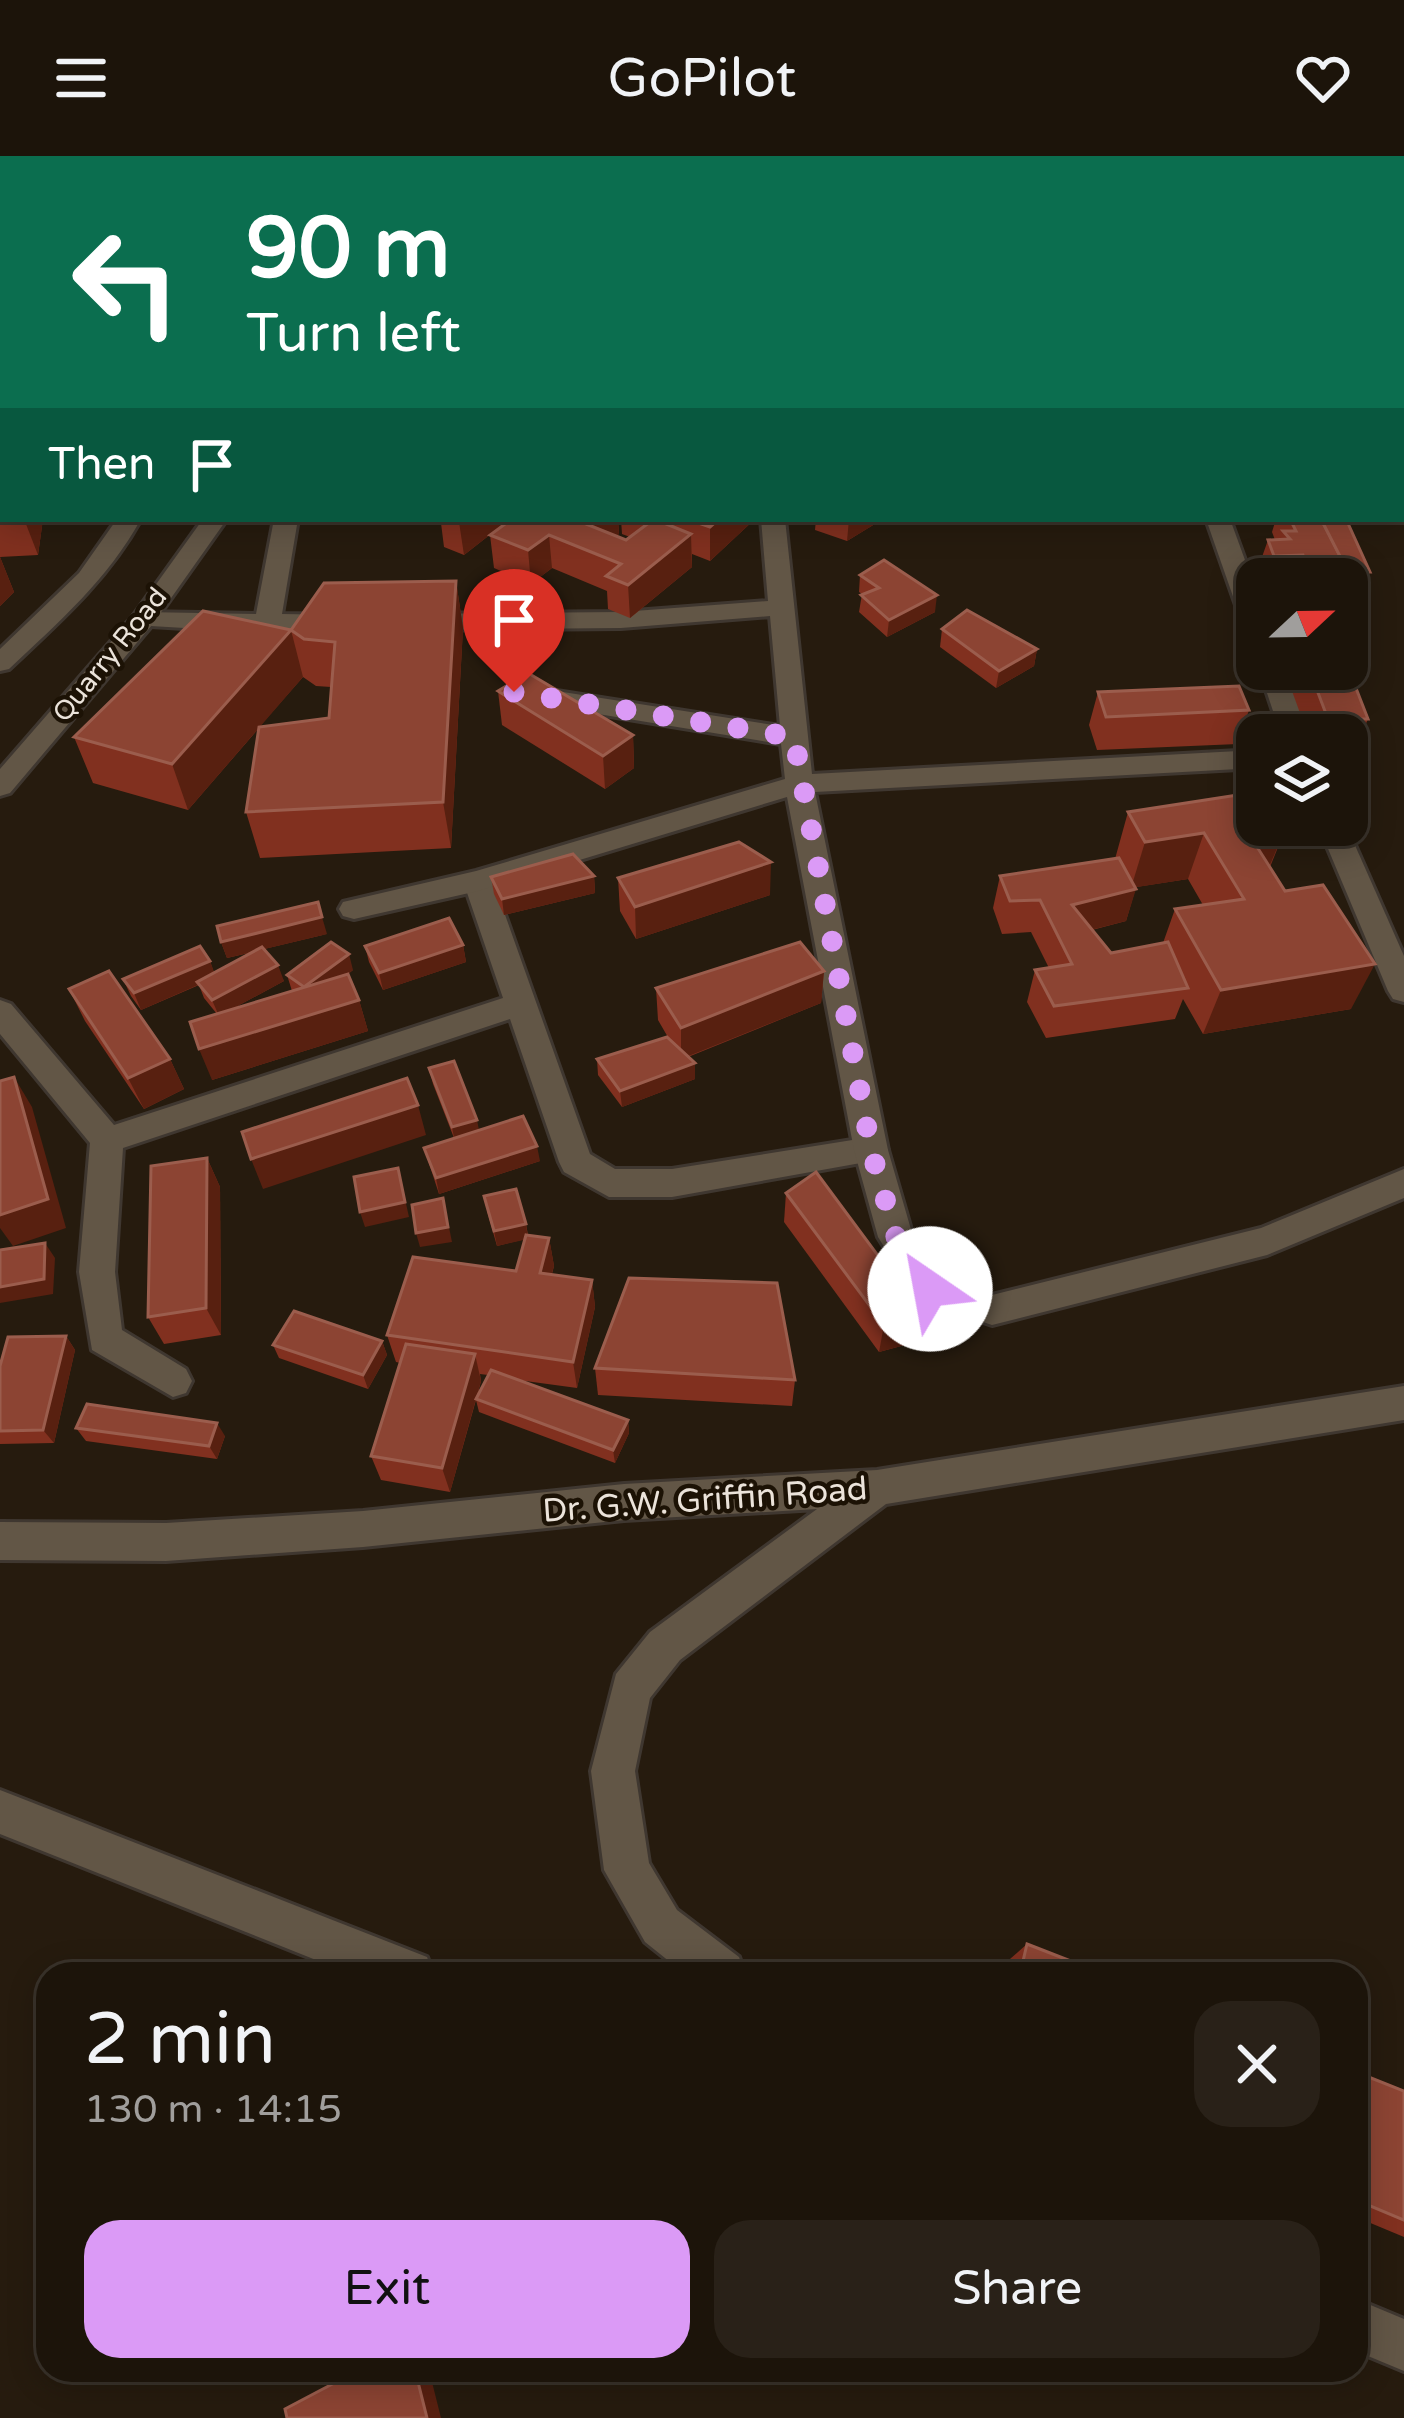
<!DOCTYPE html>
<html lang="en">
<head>
<meta charset="utf-8">
<style>
	:root { --surface:#1c140a; --page:#292118; --text:#f1f3f6; --muted:#a09e9c; --line:#3a332b; --accent:#db9af6 }
	body { margin:0; font-family:"Varela Round",sans-serif; background:var(--page); color:var(--text); height:100vh; display:flex; flex-direction:column; font-size:45px; white-space:nowrap }
	* { box-sizing:border-box; margin:0 }
	p { font-size:39px; color:var(--muted) }
	.icon { flex:none; width:66px; height:66px; fill:none; stroke:currentColor; stroke-width:2; stroke-linecap:round; stroke-linejoin:round }
	.map { position:relative; flex:1; overflow:hidden }
	.side { position:absolute; left:36px; top:1806px; width:1332px; height:420px; display:flex; flex-direction:column; background:var(--surface); border-radius:36px; box-shadow:0 6px 30px #0003,0 0 0 3px var(--line) }
	.side>* { flex:none }
	.top-card { position:absolute; left:0px; top:0px; width:1404px; height:366px; box-shadow:0 6px 30px #0003,0 0 0 3px var(--line); background:#0b6e4f; color:#fff; overflow:hidden }
	.needle { width:78px; rotate:68deg }
	.buttons { position:absolute; left:1236px; top:402px; display:grid; gap:24px }
	.buttons a { display:grid; place-items:center; width:132px; height:132px; border-radius:24px; background:var(--surface); box-shadow:0 6px 30px #0003,0 0 0 3px var(--line); font-size:60px }
	.pin { position:absolute; display:grid; place-items:center; width:102px; height:102px; color:#fff; margin:-123px -51px; border-radius:50% 50% 50% 0; rotate:-45deg; box-shadow:0 0 12px #0007 }
	.pin .icon { rotate:45deg }
	.me { position:absolute; width:132px; margin:-66px; rotate:327deg; stroke-linejoin:round; filter:drop-shadow(0 0 9px #0008) }
	.turn { display:flex; align-items:center; gap:42px; height:252px; padding:0 48px; font-size:54px }
	.turn .icon { width:156px; height:156px; stroke-width:2.5 }
	.turn b { display:block; font-size:84px; line-height:102px }
	.then { display:flex; align-items:center; height:114px; padding:0 48px; background:#0003; gap:24px; font-size:45px }
	.round { display:grid; place-items:center; flex:none; width:126px; height:126px; border-radius:36px; background:var(--page) }
	.summary { display:flex; align-items:center; justify-content:space-between; height:204px; padding:0 48px }
	h1 { font-size:72px; font-weight:600; line-height:90px }
	.button { display:flex; gap:24px; margin-top:auto; padding:24px 48px }
	.button a { flex:1; height:138px; border-radius:36px; background:var(--accent); color:#111; font-size:48px; font-weight:600; line-height:138px; text-align:center }
	.button a+a { background:var(--page); color:var(--text) }
	header { display:flex; justify-content:space-between; align-items:center; height:156px; padding:0 48px; background:var(--surface); font-size:54px; font-weight:600 }
	.map>svg:first-child { display:block }
</style>
</head>
<body>
<header><svg class="icon" aria-label="menu" viewBox="0 0 24 24"><path d="M4 6h16M4 12h16M4 18h16"/></svg>GoPilot<svg class="icon" aria-label="heart" viewBox="0 0 24 24"><path d="M12 20l-8-8c-3-5 5-10 8-4 3-6 11-1 8 4z"/></svg></header>
<div class="map">
<svg width="1404" height="2262" viewBox="0 0 1404 2262">
	<rect width="100%" height="100%" fill="#261b0e"/>
	<g fill="none" stroke-linecap="round" stroke-linejoin="round">
		<defs>
			<path id="service" d="M478,715l15,10 97,273 25,15h57l199,-32 12,4 5,9 -5,9 -211,38h-63l-45,-25 -5,-10 -49,-143 -387,129 -8,124 7,58 64,39 6,12 -6,12 -13,4 -81,-47 -13,-78 11,-129 -90,-109v-34l11,4 103,121 389,-127 -40,-117z"/>
			<g id="minor">
				<path d="M274,363h24l-16,95 62,1 9,3 4,5 -4,5 -86,5 -133,-8 -4,-5 4,-5 9,-3 113,2z"/>
				<path d="M761,363h24l27,255 445,-24v18l-442,24 73,358 24,83 31,45 49,17 269,-67 143,-59v29l-137,57 -275,70 -75,-25 -39,-63 -24,-87 -67,-353 -309,94 -124,28 -11,-3 -4,-7 4,-7 133,-31 309,-92 -4,-35 -250,-41 -13,-8 13,-8 249,39 -10,-110 -149,12 -204,2 -13,-8 13,-8 204,-2 147,-11z"/>
				<path d="M1206,363h24l27,74v43l-13,-8z"/>
				<path d="M1259,513h26l24,66h-28z"/>
				<path d="M1318,669h28l58,131v46l-11,-3 -5,-8z"/>
			</g>
			<g id="tertiary">
				<path d="M117,363h24c-33,60 -82,103 -132,150l-9,2v-22l79,-76z"/>
				<path d="M203,363h24l-75,106 -142,168 -10,3v-27l134,-154z"/>
			</g>
			<g id="secondary">
				<path d="M1404,1230v34l-518,84 -206,156 -30,38 -15,73 14,92 28,47 62,47 6,17h-60l-40,-32 -41,-72 -13,-99 25,-97 34,-42 167,-123 -193,11 -261,27 -197,14 -166,-1v-38l166,1 197,-12 261,-27 253,-14z"/>
				<path d="M0,1634l427,167 6,17h-82l-351,-140z"/>
				<path d="M1356,2143l48,20v52l-48,-20z"/>
			</g>
		</defs>
		<use href="#service" stroke="#3f3730" stroke-width="6"/>
		<use href="#minor" stroke="#3f3730" stroke-width="6"/>
		<use href="#tertiary" stroke="#3f3730" stroke-width="6"/>
		<use href="#secondary" stroke="#3f3730" stroke-width="6"/>
		<use href="#service" fill="#625646" fill-rule="evenodd"/>
		<use href="#minor" fill="#625646" fill-rule="evenodd"/>
		<use href="#tertiary" fill="#625646" fill-rule="evenodd"/>
		<use href="#secondary" fill="#625646" fill-rule="evenodd"/>
	</g>
	<g fill="#81301f" fill-rule="evenodd">
		<path d="M0,0l3,3v360h40l-5,36 -38,2 14,35 -14,14z"/>
		<path d="M16,0h94v3h-93z"/>
		<path d="M245,0h64l166,3h-229z"/>
		<path d="M1183,0h221v37h-3v-34h-216z"/>
		<path d="M1403,93h1v71l-3,-5v-59z"/>
		<path d="M429,363h81l-46,36 -20,-8 -3,-24z"/>
		<path d="M512,363h106l1,15 -3,2 10,4 4,-3 -8,-3 -1,-15h134l-45,42 -18,-7v13l-62,51 -22,-9 -1,-18 -55,-23 -21,16 -37,-16 -4,-33z"/>
		<path d="M816,363h67l-36,22 -32,-11z"/>
		<path d="M1234,363h36l-1,3 -34,1z"/>
		<path d="M1276,363h70l24,53 -7,17h-6l-10,25v-35h-88l-3,-5 12,-34h7l-3,-8z"/>
		<path d="M860,419l75,37 -48,25 -28,-25 3,-18 -3,-2z"/>
		<path d="M456,425l7,47 -12,220 -191,10 -14,-46 13,-84 -71,82 -95,-27 -19,-46 217,-107zM303,521l13,9 15,1 -2,31 -70,9z"/>
		<path d="M942,473l95,20 -3,17 -38,22 -56,-41z"/>
		<path d="M1284,513h63l21,50 -14,33h-7v-17h-39z"/>
		<path d="M498,535l135,44 1,33 -29,21 -103,-64z"/>
		<path d="M1098,536l151,18 -11,34 -141,6 -8,-25z"/>
		<path d="M1128,656l129,13h30l-17,42 81,142 -148,25 -20,-35 -8,20 -129,19 -19,-36 8,-32 14,-2 -18,-36 -29,2 -9,-26 7,-32 115,-17zM1188,723l15,26 -28,4 -12,34 -52,10 -19,-23 34,-9 10,-34z"/>
		<path d="M594,720l1,17 -91,22 -10,-21 -3,-17z"/>
		<path d="M618,722l152,17 -134,44 -16,-28z"/>
		<path d="M327,778l-63,15 20,32 -52,28 60,-18 -5,-16 66,-5 -5,4 11,26 9,31 -156,49 5,-66 -13,-16 -5,-13 -58,25 -10,-14 -8,-17 87,-18 4,12 39,-21 -26,6 -6,-16z"/>
		<path d="M463,789l3,17 -83,28 -14,-28 -4,-16z"/>
		<path d="M824,815l-3,32 -133,54 7,6v16l-73,28 -24,-32 -1,-16 72,-20 -11,-19 -2,-32z"/>
		<path d="M69,833l101,70 14,30 -40,20 -59,-88z"/>
		<path d="M429,912l50,62 61,31 -101,33 -15,-46 30,-10 -21,-54z"/>
		<path d="M207,1002l13,29 1,148 -57,9 -16,-27z"/>
		<path d="M786,1037l136,122 -6,27 -37,10 -95,-130z"/>
		<path d="M487,1055l39,13 2,11 21,3 5,28 -2,8 40,6 3,27 -18,81 -59,-8 110,40 1,13 -14,30 -136,-51 -3,-12 -26,92 -69,-12 -10,-24 30,-93 -5,-1 -9,-27 129,-64 9,-32 -28,7zM480,1218l8,1 -11,22 4,-16z"/>
		<path d="M66,1180l9,14 -21,93 -54,1v-78z"/>
		<path d="M382,1185l5,14 -19,34 -89,-31 -6,-13z"/>
		<path d="M595,1212l200,12 -3,26 -194,-11z"/>
		<path d="M76,1272l149,8 -8,23 -131,-18z"/>
		<path d="M1027,1788l77,30h-97l3,-15z"/>
		<path d="M1356,1916l48,19v146l-48,-20z"/>
	</g>
	<g fill="#582010">
		<path d="M429,0h74l-28,3h-45z"/>
		<path d="M24,363h19l-5,36z"/>
		<path d="M462,363h48l-46,36 -5,-33z"/>
		<path d="M592,363h26l1,15 -26,19 -7,-29z"/>
		<path d="M660,363h12l1,19 -12,10z"/>
		<path d="M719,363h36l-45,42v-34z"/>
		<path d="M849,363h34l-36,22z"/>
		<path d="M691,378l1,33 -62,51 -2,-33z"/>
		<path d="M549,379l3,33 -21,16 -3,-34z"/>
		<path d="M0,401l14,35 -14,14z"/>
		<path d="M456,425l7,47 -12,220 -8,-46z"/>
		<path d="M937,439l-2,17 -48,25 2,-17z"/>
		<path d="M291,474l12,47 -115,133 -16,-46z"/>
		<path d="M1037,493l-3,17 -38,22 3,-17z"/>
		<path d="M633,579l1,33 -29,21 -2,-33z"/>
		<path d="M1265,669h22l-18,42 -24,-39z"/>
		<path d="M1204,677l-16,46 -57,9 14,-46z"/>
		<path d="M771,706l-1,33 -134,44 -1,-32z"/>
		<path d="M594,720l1,17 -91,22 -2,-16z"/>
		<path d="M1136,733l-10,32 -63,16 9,-32z"/>
		<path d="M322,761l5,17 -100,24 -6,-16z"/>
		<path d="M463,789l3,17 -83,28 -4,-17z"/>
		<path d="M349,798l4,16 -44,33 -5,-16z"/>
		<path d="M210,805l6,16 -75,33 -7,-17z"/>
		<path d="M1375,808l-24,45 -148,25 18,-44z"/>
		<path d="M278,809l6,16 -65,35 -7,-16z"/>
		<path d="M824,815l-3,32 -140,56v-31z"/>
		<path d="M359,844l9,31 -156,49 -13,-31z"/>
		<path d="M170,903l14,30 -40,20 -16,-31z"/>
		<path d="M695,907v16l-73,28 -2,-16z"/>
		<path d="M14,921l18,30 34,121 -53,18 -13,-18v-13z"/>
		<path d="M418,949l8,30 -163,54 -12,-30z"/>
		<path d="M477,964l3,15 -25,8 -3,-16z"/>
		<path d="M537,990l3,15 -101,33 -3,-16z"/>
		<path d="M207,1002l13,29 1,148 -15,-27z"/>
		<path d="M398,1012l11,49 -44,10 -5,-15z"/>
		<path d="M443,1042l9,44 -32,5 -4,-14z"/>
		<path d="M526,1068l2,15 -31,7 -3,-15z"/>
		<path d="M549,1082l5,28 -10,34 -4,-27z"/>
		<path d="M45,1087l10,15 -2,36 -53,9v-16z"/>
		<path d="M592,1124l3,27 -18,81 -4,-26z"/>
		<path d="M922,1159l-6,27 -37,10 5,-27z"/>
		<path d="M66,1180l9,14 -21,93 -11,-13z"/>
		<path d="M382,1185l5,14 -19,34 -5,-14z"/>
		<path d="M475,1198l6,27 -31,111 -8,-24z"/>
		<path d="M628,1264l1,13 -14,30 -2,-13z"/>
		<path d="M217,1267l8,13 -8,23 -8,-13z"/>
		<path d="M415,2214h14l12,48h-14z"/>
	</g>
	<g fill="#8c4433" stroke="#9b5d4d" stroke-width="3">
		<path d="M0,0h11v3h-8v61l-3,1z"/>
		<path d="M322,0h141l-3,3h-201z"/>
		<path d="M583,0h34l-3,3h-34z"/>
		<path d="M706,0h56l1,3h-57z"/>
		<path d="M826,0h165l1,3h-165z"/>
		<path d="M3,64v82l-3,1v-82z"/>
		<path d="M3,150v58h-2l2,49 -3,1v-107z"/>
		<path d="M0,262l3,3v88h-3z"/>
		<path d="M512,363h80l-6,5 40,16 28,-21 37,15 -63,51 -22,-9 15,-12 -72,-29 -21,15 -38,-15z"/>
		<path d="M687,363h32l-9,8z"/>
		<path d="M1290,363h31l36,70 -10,1v-11h-34l-10,-24 -29,1 -6,-16 22,-1 -7,-8h13z"/>
		<path d="M1321,363h25l24,53h-22z"/>
		<path d="M884,404l53,35 -48,25 -28,-25 18,-7 -19,-13z"/>
		<path d="M456,425l-13,221 -197,10 13,-85 70,-9 6,-76 -31,-3 -13,-9 -119,134 -98,-27 129,-126 88,19 33,-47z"/>
		<path d="M967,454l70,39 -38,22 -57,-42z"/>
		<path d="M1347,509l21,54h-40l-19,-50h38z"/>
		<path d="M528,517l105,62 -30,21 -105,-65z"/>
		<path d="M1239,530l10,24 -143,7 -8,-25z"/>
		<path d="M1257,636v33h8l-20,3 40,63 38,-6 52,79 -154,26 -46,-81 69,-10 -40,-66 -59,9 -17,-30z"/>
		<path d="M739,686l32,20 -136,45 -17,-29z"/>
		<path d="M573,698l21,22 -92,23 -11,-22z"/>
		<path d="M1119,702l17,31 -64,16 39,48 57,-11 20,46 -134,18 -19,-36 37,-6 -32,-64 -30,1 -10,-25z"/>
		<path d="M318,746l4,15 -101,25 -4,-16z"/>
		<path d="M449,762l14,27 -84,28 -14,-27z"/>
		<path d="M331,786l18,12 -45,33 -17,-12z"/>
		<path d="M800,786l24,29 -143,57 -25,-40z"/>
		<path d="M200,790l10,15 -76,32 -11,-14z"/>
		<path d="M262,791l16,18 -66,35 -15,-18z"/>
		<path d="M109,815l61,88 -42,19 -59,-89z"/>
		<path d="M348,818l11,26 -160,49 -9,-27z"/>
		<path d="M667,881l28,26 -75,28 -23,-32z"/>
		<path d="M454,905l23,59 -25,7 -23,-59z"/>
		<path d="M14,921l34,122 -48,16v-134z"/>
		<path d="M407,922l11,27 -167,54 -9,-27z"/>
		<path d="M523,960l14,30 -101,32 -12,-30z"/>
		<path d="M207,1002l-1,150 -58,9 3,-151z"/>
		<path d="M398,1012l7,34 -45,10 -6,-35z"/>
		<path d="M816,1016l106,143 -38,10 -98,-132z"/>
		<path d="M516,1033l10,35 -32,7 -10,-35z"/>
		<path d="M443,1042l5,29 -32,6 -4,-28z"/>
		<path d="M526,1079l23,3 -9,35 52,7 -19,82 -186,-27 26,-78 103,14z"/>
		<path d="M45,1087l-1,36 -44,8v-37z"/>
		<path d="M629,1122l148,5 18,97 -200,-12z"/>
		<path d="M294,1155l88,30 -19,34 -90,-30z"/>
		<path d="M66,1180l-23,94 -43,1v-65l8,-29z"/>
		<path d="M406,1188l69,10 -33,114 -71,-12z"/>
		<path d="M491,1214l137,50 -15,30 -137,-51z"/>
		<path d="M87,1248l130,19 -8,23 -133,-18z"/>
		<path d="M1027,1788l77,30h-84z"/>
		<path d="M1356,1916l48,19v129l-48,-20z"/>
		<path d="M359,2214h56l12,48h-140l-2,-9z"/>
	</g>
	<g fill="none" stroke-linecap="round" stroke-linejoin="round">
		<path stroke="#db9af6" stroke-width="21" stroke-dasharray="0 37.8" d="M514,536l280,45 77,413 25,87 34,52"/>
	</g>
	<g text-anchor="middle" dominant-baseline="central" stroke-width="9" stroke-linejoin="round" paint-order="stroke">
		<g font-size="27" fill="#ebe3da" stroke="#1c1205">
			<text transform="translate(110 499) rotate(-51)">Quarry Road</text>
		</g>
		<g font-size="33" fill="#ebe3da" stroke="#1c1205">
			<text transform="translate(705 1344) rotate(-4)">Dr. G.W. Griffin Road</text>
		</g>
	</g>
</svg>
<div class="buttons">
<a><svg class="needle" viewBox="-14 -14 28 28"><path d="M0-13l5 13h-10z" fill="#e53935"/><path d="M0 13l5-13h-10z" fill="#a09e9c"/></svg></a>
<a><svg class="icon" aria-label="layers" viewBox="0 0 24 24"><path d="M12 4l9 5-9 5-9-5zM3 14l9 5 9-5"/></svg></a>
</div>
<div class="pin" style="left:514px;top:536px;background:#d93025"><svg class="icon" aria-label="arrive" viewBox="0 0 24 24"><path d="M6 21V4h12l-3 4 3 4H6"/></svg></div>
<svg class="me" style="left:930px;top:1133px" viewBox="-20 -20 40 40"><circle r="19" fill="#fff"/><path d="M0-13L10 11 0 6-10 11z" fill="#db9af6"/></svg>
<div class="top-card">
<div class="turn"><svg class="icon" aria-label="left" viewBox="0 0 24 24"><path d="M17 20v-9H6M10 6l-5 5 5 5"/></svg><div><b>90 m</b>Turn left</div></div>
<div class="then">Then<svg class="icon" aria-label="arrive" viewBox="0 0 24 24"><path d="M6 21V4h12l-3 4 3 4H6"/></svg></div>
</div>
<section class="side">
<div class="summary"><div><h1>2 min</h1><p>130 m · 14:15</p></div><a class="round"><svg class="icon" aria-label="close" viewBox="0 0 24 24"><path d="M6 6l12 12M18 6L6 18"/></svg></a></div>
<div class="button"><a>Exit</a><a>Share</a></div>
</section>
</div>
</body>
</html>
